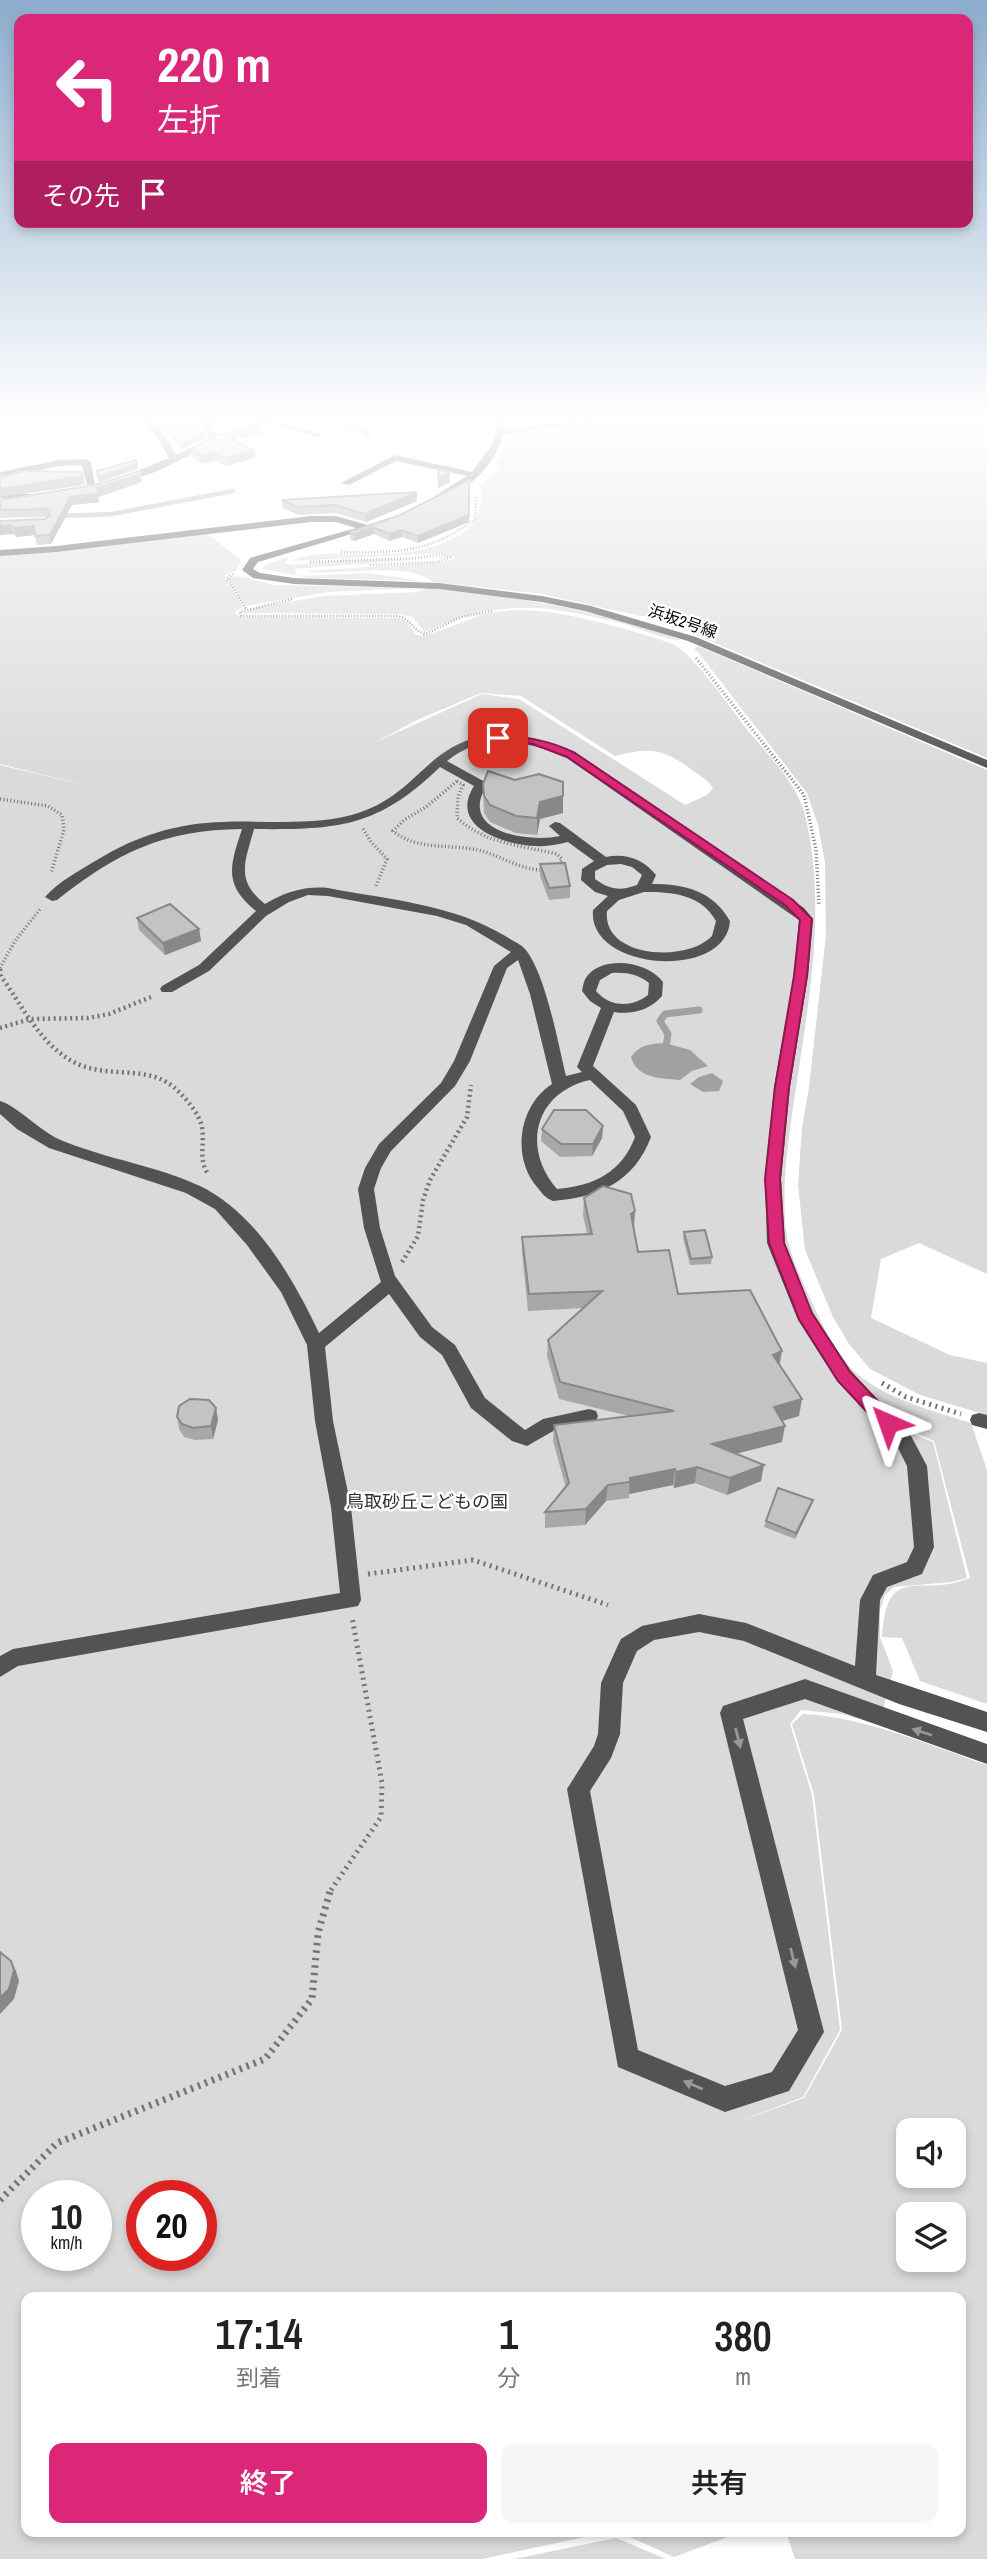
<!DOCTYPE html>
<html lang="ja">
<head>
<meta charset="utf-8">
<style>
	:root { --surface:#fff; --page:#f6f6f6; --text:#222; --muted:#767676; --accent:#db2777 }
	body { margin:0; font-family:"Archivo Narrow","Noto Sans JP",sans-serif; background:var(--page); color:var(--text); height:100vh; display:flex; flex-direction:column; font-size:26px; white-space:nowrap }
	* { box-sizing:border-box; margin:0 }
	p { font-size:23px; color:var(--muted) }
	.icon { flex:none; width:38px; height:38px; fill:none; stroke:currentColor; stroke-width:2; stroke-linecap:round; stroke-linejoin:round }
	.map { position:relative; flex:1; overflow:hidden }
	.drawer { position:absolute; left:21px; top:2292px; width:945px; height:245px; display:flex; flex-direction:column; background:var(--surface); border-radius:14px; box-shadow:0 4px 10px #0003 }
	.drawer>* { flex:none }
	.guide { position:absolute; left:14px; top:14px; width:959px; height:214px; border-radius:14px; box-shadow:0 4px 10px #0003; background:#db2777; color:#fff; overflow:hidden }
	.fabs { position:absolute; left:896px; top:2118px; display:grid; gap:14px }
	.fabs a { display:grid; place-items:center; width:70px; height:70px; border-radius:14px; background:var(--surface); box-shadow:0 4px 10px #0003; font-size:35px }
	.speed { position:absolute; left:21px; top:2180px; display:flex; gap:14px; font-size:35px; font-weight:700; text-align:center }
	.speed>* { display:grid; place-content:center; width:91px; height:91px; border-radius:50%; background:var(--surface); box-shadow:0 4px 10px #0003; line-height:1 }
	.speed small { font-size:18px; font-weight:400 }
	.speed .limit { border:10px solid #d22; background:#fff; color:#111 }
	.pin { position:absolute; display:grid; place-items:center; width:60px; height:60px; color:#fff; margin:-30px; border-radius:14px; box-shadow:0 4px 10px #0006 }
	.me { position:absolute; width:77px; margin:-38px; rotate:317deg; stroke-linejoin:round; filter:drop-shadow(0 0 5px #0008) }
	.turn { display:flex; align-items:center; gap:24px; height:147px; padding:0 28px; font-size:32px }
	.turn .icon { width:91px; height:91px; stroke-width:2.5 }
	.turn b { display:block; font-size:49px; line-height:60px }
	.then { display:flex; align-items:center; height:66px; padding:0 28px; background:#0003; gap:14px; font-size:26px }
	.eta { display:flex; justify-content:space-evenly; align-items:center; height:119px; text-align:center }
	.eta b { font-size:42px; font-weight:600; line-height:49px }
	.button { display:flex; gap:14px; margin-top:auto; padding:14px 28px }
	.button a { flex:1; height:80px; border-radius:14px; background:var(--accent); color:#fff; font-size:28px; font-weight:600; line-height:80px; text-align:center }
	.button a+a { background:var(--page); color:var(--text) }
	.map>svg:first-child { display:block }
</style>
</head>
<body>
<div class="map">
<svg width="987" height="2559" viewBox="0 0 987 2559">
	<rect width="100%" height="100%" fill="#fff"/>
	<g fill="#dadada" fill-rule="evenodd">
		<path d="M515,417h106l-96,9 -12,-3z"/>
		<path d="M659,417h328v341l-296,-125 17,-3 -18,-6 -8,-8h-42l-98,-22 -109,-12c-26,-22 -98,-5 -128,-11l139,-9 13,-4 -11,-5 -154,8c19,-9 38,-7 59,-7 38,1 71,1 105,-17 23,-13 27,-29 24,-52l20,-17 -5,-3 12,-26 42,-9z"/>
		<path d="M208,534l33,26 -5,11 -12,4 19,32 -9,5 6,5 158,1 7,2 11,15c15,3 54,-18 73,-22 47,-9 91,5 136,16 16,5 35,9 51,17 18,10 55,62 69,81 21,26 52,56 60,88 22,89 4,185 -9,273 -7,47 -15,95 -10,143 4,27 18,53 29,78 11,23 25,52 46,68 33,24 72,34 110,46l16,47v234l-67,-23 -18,-43 -20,-1c5,-77 38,-38 88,-59l-36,-137 -31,-13 -55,-58 53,59 32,13 34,136 -15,4 -58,5 -9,8 -5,15v27l13,34 -14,54 -37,-11 -41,-4 -11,14 22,71 28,235 -37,67 -72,27 73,-26 38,-68 -28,-235 -22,-71 11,-10c63,3 125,31 184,51v794h-192l-9,-27h175v-234h-935v234h581l-124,27h-483v-1794l96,23 -96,-24v-208zM481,693l40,3 94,60c34,-9 48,-8 77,14 8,6 15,9 21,18l-6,7 -22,10 -166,-106 -37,-5 -106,48 43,-23zM908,2130h46v45h-46zM37,2196h59v60h-59zM142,2196h59v60h-59zM908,2214h46v45h-46z"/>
		<path d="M443,556l6,1 -154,12 1,6 7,1 65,-3 54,8 -111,-3 -48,-9 1,-3 22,-9 3,1 -5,5 7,2 54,-5 79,-1z"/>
		<path d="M231,576l13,1 29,8 143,3 -88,4 -83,14 -17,-28z"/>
		<path d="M427,588c87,8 171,21 254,52 -14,1 -42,-12 -57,-16 -74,-19 -128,-27 -199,8l-13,-15 -13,-3 -156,-1 15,-6 66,-11 92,-4z"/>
		<path d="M698,646l289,124v504l-68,-31 -38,16 -10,59 79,37 37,8v52l-67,-20 -50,-26 -21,-25 -16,-27 -28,-67 -7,-65 4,-57 7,-41 17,-152 -1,-72 -7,-38 -11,-32 -109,-141 -4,-2z"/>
		<path d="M619,2532h122l-67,25z"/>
		<path d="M616,2538l50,21h-152z"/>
	</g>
	<g fill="#a1a1a1">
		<path d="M665,1043l25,7 18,16 -16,5 -12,9c-19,-2 -43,-1 -49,-23 9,-13 20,-13 34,-14z"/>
		<path d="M712,1073l11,8 -4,10 -16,1 -13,-8 9,-7z"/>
	</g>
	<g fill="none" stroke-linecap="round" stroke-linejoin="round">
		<path stroke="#a1a1a1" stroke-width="4.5" d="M56,516l56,-2 121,-23"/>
		<path stroke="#a1a1a1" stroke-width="7" d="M665,1053l3,-19 -8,-13 5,-7 34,-4"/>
		<g stroke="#757575" stroke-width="2.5" stroke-dasharray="1 2" stroke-linecap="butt">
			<path d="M341,552c53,1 91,1 134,-33l1,-24"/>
			<path d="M310,562l107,-4 26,-4 9,3 -15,5 -68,3"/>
			<path d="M233,574l-6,4 19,31"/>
			<path d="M292,599l-52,13 1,4h156c15,3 15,14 28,18l36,-17 31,-6"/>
		</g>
		<g stroke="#757575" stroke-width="3.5" stroke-dasharray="1 2.5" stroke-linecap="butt">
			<path d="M696,658l108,137 12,54 3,56"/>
			<path d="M457,781l6,4 -5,12 -1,21c29,26 63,27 100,36l5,5c-4,7 -8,11 -17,11 -22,1 -42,-13 -63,-19 -30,-8 -63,1 -89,-20l11,-11 22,-13z"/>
			<path d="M0,799l48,7 14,9 2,15 -13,43"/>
			<path d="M363,829l8,13 16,17 -11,27"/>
			<path d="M0,968l15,-27 26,-33"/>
		</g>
		<g stroke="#757575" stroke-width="4.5" stroke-dasharray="2 3.5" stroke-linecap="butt">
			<path d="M0,969l1,7c22,31 43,76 82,90 32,12 69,-2 96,26 9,9 20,22 23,35 3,16 -4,32 6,47"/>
			<path d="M0,1028l30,-9 58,-1 21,-4 42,-17"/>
			<path d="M402,1262l16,-26 5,-36 7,-20 37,-63 4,-32"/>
		</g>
		<g stroke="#757575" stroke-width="5" stroke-dasharray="2 4.5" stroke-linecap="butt">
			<path d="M882,1383l24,14 55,17"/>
			<path d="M368,1574l105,-14 135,45"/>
			<path d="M331,1890l50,-73 1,-34 -30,-166"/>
		</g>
		<path stroke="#757575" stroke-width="7" stroke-dasharray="2.5 5" stroke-linecap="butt" d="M0,2200l57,-57 208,-84 47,-60 6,-66 13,-45"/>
		<g fill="#535353" fill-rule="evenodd">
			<path d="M135,417c21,0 32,21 41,38l34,-17 -13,-21h8l4,5 44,-5 -41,10 5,8 53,-17 52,16 -4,3 -48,-13 -52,17 -60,30 -38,13 -5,-3 2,-2 52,-21 -13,-23z"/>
			<path d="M499,417h8l-2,12 103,-12h27l-131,17c-10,32 -35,56 -66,67l-5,-3 2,-2 32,-20 -71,-15 -47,24 -8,-2 54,-28 77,17 20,-27z"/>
			<path d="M86,459l5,3 5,29 -8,-2 -6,-24 -23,1 -59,12v-6l59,-12z"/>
			<path d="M0,492l30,2 5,3 -5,3 -30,-2z"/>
			<path d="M311,516h25l39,11 -117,35 -5,7 7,4 34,5 145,5 103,13 49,10 105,31 291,123v8l-299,-127 -103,-30 -43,-9 -103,-13 -145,-5 -41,-6 -11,-8 8,-12 106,-30 -20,-6h-25l-255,30 -56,4v-6l56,-4z"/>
			<path d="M502,734l35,5 38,13 229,156 9,11 -5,57 -18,111 -9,92 4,64 27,70 39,58 59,63 17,32 7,81 -12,27 -35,13 -7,13 -4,75 111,37v20l-88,-28 -155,-63 -45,-9 -45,8 -17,11 -14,32 -3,51 -9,24 -21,33 48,259 87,36 47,-14 26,-42 -78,-317 3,-7 82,-27 182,65v20l-182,-65 -62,20 81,313 -35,59 -64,21 -107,-45 -51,-278 27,-43 4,-12 3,-51 17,-38 3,-6 21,-13 57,-12 47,9 109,43 5,-66 13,-25 34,-13 7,-15 -7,-81 -11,-22 -59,-63 -39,-61 -31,-77 -2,-64 9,-92 20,-111 5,-56 -232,-162c-39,-18 -85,-26 -120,3l38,21 2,3c-30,47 41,58 73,51l-11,-10 6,-4 5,1 46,34c20,-4 37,2 50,18l-4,9c33,0 61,7 78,37 -4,60 -143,50 -137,-11l15,-14 -13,-4 -14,-12 1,-11 12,-8 -26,-19c-10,2 -21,5 -32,4 -32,-1 -88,-19 -62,-60l-34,-19c-62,60 -101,63 -186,62 -9,33 -19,51 11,75 20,-12 40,-18 63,-16 62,12 125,16 179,49 6,4 14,7 18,12 21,25 33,95 41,127l16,-4 -5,-5 24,-59 -11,-7 -8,-10c1,-5 2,-12 6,-16 18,-20 60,-13 75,7l-1,14c-12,14 -30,19 -48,16l-21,54 43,39 15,32c-17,45 -52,60 -98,64 -8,-3 -11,-8 -16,-14 -26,-30 -18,-82 15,-103l-22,-90 -12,-34 -11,8 -37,93 -15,25 -64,65 -10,17 -7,21 6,39 15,48 37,51 23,18 30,53 40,32 18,-11 46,-10 7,2 2,5 -2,5 -41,9 -28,16 -15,-5 -41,-33 -29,-53 -22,-18 -31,-43 -64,53 8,74 18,86 10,93 -3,6 -340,60 -18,11v-21l13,-7 327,-56 -9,-86 -16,-86 -8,-76 -26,-53 -34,-47 -32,-36 -29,-16 -137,-45 -32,-19 -17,-15v-13c16,4 42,32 63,40 44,18 94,25 137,45 56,27 93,92 119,147l62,-51 -17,-54 -6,-39 7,-21 14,-24 62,-61 13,-22 40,-95 17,-14 -45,-27 -29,-9 -109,-20 -20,-1 -19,7 -23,14 -57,55 -37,21h-10l-2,-3 2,-3 37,-21 57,-54c-33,-27 -26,-45 -14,-82 -79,1 -124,23 -185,71l-5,1 -7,-4c13,-15 35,-27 52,-37 39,-24 80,-37 126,-38 46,-2 94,5 138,-10 61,-21 68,-75 141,-78zM621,864l11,3 10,8 -5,10c-17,6 -27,5 -42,-6v-8l12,-6zM644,892c28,0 57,2 72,29l-4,15c-25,27 -110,22 -105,-25l12,-11zM612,973c14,-1 26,1 37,10l-1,12c-17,13 -38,12 -52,-4l4,-11zM590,1080l33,31 12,26c-13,35 -41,49 -78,52 -36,-41 -22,-97 33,-109z"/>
			<path d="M979,1413l8,2v14l-15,-4 -2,-5 2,-5z"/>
		</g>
	</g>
	<g fill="#a8a8a8">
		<path d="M153,417h43l10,15v5l-23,12 -30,-29z"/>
		<path d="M329,417h27l13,18v6z"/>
		<path d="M261,430v5l-25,3v4l19,16 -29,8 -11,-5 -14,2 -8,-6 -1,-9 43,-14z"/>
		<path d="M142,482l-44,15 1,5 -27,3 -21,39 -14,1 -2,-10 -19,2 -16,-16 45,-2 2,-2 -47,1v-18z"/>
		<path d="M417,492v9l-51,21 -30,-9 -38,2 -15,-7 -1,-8z"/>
		<path d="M400,515l69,7 -51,21 -16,-6 -13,4 -15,-7 -20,7 -4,-2v-7z"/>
		<path d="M483,784l80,29 -23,6 -3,16 -21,-2 -26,-11 -6,-9z"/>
		<path d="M540,864l30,22v12l-21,2 -9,-24z"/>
		<path d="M137,918l62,11 2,12 -36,14 -26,-25z"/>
		<path d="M603,1126l-1,12 -10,18 -32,1 -19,-16 1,-12z"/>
		<path d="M584,1198l50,30 4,24 40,42 101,70 20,52 -17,5v21l-46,12 25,27 -34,14 -32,-12 -21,5 -1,-3 -44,9v4l-23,3 -21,24 -40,3v-16l21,-24 -13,-47 1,-16 75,-9 -70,-17 -12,-43 1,-16 35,-32 -55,3 -6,-58v-16l65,-3 -4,-19z"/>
		<path d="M684,1232l28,25 -1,7 -21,1 -7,-27z"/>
		<path d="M216,1408l2,12 -5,19 -18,1 -11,-3 -5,-8 -2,-12z"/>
		<path d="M813,1500l-2,6 -16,33 -31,-12 2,-6z"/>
	</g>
	<g fill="#888">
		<path d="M35,417h15l-14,3z"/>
		<path d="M261,430v5l-25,3v4l-10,-5 9,-4z"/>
		<path d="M206,432v5l-23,12 -1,-5z"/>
		<path d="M254,450l1,8 -29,8 -1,-8z"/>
		<path d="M214,453l1,8 -14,2 -1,-8z"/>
		<path d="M137,464l1,5 -39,13 -1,-5z"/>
		<path d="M450,472v10l-12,6v-9z"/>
		<path d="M141,474l1,8 -44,15 -1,-9z"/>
		<path d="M83,476l2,9 -85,12v-8z"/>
		<path d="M469,480v42l-51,21v-7z"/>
		<path d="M417,492v9l-51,21 -1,-8z"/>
		<path d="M98,493l1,9 -27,3 -21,39 -1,-9 20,-38z"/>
		<path d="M11,525l2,9 -13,1v-9z"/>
		<path d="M34,526l1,9 -19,2 -2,-9z"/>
		<path d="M373,527l1,7 -20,7v-7z"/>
		<path d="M401,530l1,7 -13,4v-7z"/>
		<path d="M563,796v17l-23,6 -3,16v-17l3,-16z"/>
		<path d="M199,929l2,12 -36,14 -2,-12z"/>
		<path d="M603,1126l-1,12 -10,18 1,-12z"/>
		<path d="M635,1211l-1,17 -3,-14z"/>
		<path d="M782,1351l-3,17 -6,-13z"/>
		<path d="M802,1399l-3,17 -27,8 2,-17z"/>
		<path d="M216,1408l2,12 -5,19 -2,-13z"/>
		<path d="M785,1426l-3,16 -72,18 2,-16z"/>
		<path d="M764,1465l-3,16 -34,14 3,-17z"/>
		<path d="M697,1467l-2,16 -21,5 2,-16z"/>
		<path d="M675,1469l-2,16 -44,9 1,-16z"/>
		<path d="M608,1485l-2,16 -21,24 1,-16z"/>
		<path d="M813,1500l-2,6 -16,33 1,-6z"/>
		<path d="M11,1961l5,10 3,10 -5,18 -14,15v-16z"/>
	</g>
	<g fill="#c3c3c3" stroke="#888" stroke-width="2">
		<path d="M154,417h42l10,15 -24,12z"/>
		<path d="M340,417h16l13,18z"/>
		<path d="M252,428l9,2 -26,3z"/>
		<path d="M229,432l6,2 -9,3 28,13 -29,8 -11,-5 -14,2 -8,-7 26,-13z"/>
		<path d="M136,460l1,4 -39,13 -1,-6z"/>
		<path d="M439,469l11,3 -12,7z"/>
		<path d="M24,471l58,1 1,4 -83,13v-15l3,3z"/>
		<path d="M140,471l1,3 -44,14 1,5 -28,4 -20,38 -15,1 -1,-10 -20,2 -3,-3 -11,1v-5l45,-2 5,-4 -3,-6 -47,1v-10l95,-15z"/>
		<path d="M469,480v35l-51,21 -17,-6 -12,4 -16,-7 -19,7 -4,-2 50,-17z"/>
		<path d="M417,492l-52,22 -30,-9 -38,2 -15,-7z"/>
		<path d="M488,771l27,9 24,-6 24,8v14l-23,6 -3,16 -21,-2 -26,-11 -6,-9 -1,-12z"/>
		<path d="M565,863l5,23 -21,2 -9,-24z"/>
		<path d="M170,904l29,25 -36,14 -26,-25z"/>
		<path d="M554,1110h32l17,16 -10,18h-32l-19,-15z"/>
		<path d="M603,1186l28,8 4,17 -4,3 7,38 31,-2 9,44 72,-4 32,61 -9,4 29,44 -28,8 11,19 -73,18 52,21 -34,13 -33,-11 -21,5 -1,-3 -45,9v4l-22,3 -22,24 -41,3 24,-29 -15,-58 120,-14 -114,-29 -12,-42 54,-49 -73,3 -7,-57 70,-3 -8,-36z"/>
		<path d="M705,1230l7,27 -21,2 -7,-27z"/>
		<path d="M190,1399l19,1 7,8 -5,18 -18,2 -11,-4 -5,-7 2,-11z"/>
		<path d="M778,1488l35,12 -17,33 -30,-12z"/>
		<path d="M0,1952l11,9 3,9 -5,19 -9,9z"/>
	</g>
	<defs><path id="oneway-solid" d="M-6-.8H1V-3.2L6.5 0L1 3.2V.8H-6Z" transform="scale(1.75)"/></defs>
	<g fill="#989898">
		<use href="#oneway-solid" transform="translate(922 1732) rotate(-162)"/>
		<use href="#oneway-solid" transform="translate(738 1738) rotate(76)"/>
		<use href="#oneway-solid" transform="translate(793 1958) rotate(76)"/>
		<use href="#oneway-solid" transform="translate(693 2085) rotate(-157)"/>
	</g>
	<linearGradient id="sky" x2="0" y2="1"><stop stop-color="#8baccc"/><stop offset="0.54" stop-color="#fff"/><stop offset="1" stop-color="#fff" stop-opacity="0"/></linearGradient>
	<rect width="987" height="775" fill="url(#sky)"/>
	<path fill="#db2777" stroke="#8e194d" stroke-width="2" d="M498,735c27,2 52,5 77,18l218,147 19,19 -5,57 -18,111 -9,92 4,64 28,70 38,59 45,47 2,4 -2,5h-13l-44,-47 -39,-62 -30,-76 -4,-64 10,-92 19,-111 6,-56 -15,-15 -218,-148 -34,-13 -39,-4v-4z"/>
	<g text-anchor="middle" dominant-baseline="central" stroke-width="5" stroke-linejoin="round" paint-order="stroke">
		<g font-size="16" fill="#000" stroke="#fff">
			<text transform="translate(683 621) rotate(19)">浜坂2号線</text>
		</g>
		<g font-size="18" fill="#313131" stroke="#fff">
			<text x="427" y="1501">鳥取砂丘こどもの国</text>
		</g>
	</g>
</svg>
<div class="fabs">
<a><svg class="icon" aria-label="sound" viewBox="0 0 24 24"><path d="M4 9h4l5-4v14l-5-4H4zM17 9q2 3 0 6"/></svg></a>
<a><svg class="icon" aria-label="layers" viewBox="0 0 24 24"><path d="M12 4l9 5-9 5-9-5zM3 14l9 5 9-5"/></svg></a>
</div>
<div class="speed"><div>10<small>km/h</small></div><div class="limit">20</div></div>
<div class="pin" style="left:498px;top:738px;background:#d93025"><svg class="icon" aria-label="arrive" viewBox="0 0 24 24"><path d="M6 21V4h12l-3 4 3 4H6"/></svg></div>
<svg class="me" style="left:888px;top:1423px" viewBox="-20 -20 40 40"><path d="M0-17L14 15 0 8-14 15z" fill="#db2777" stroke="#fff" stroke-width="4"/></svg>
<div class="guide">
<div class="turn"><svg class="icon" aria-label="left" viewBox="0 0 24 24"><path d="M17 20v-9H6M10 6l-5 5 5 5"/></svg><div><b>220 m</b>左折</div></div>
<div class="then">その先<svg class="icon" aria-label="arrive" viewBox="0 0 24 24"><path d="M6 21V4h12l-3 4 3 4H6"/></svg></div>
</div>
<section class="drawer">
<div class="eta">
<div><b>17:14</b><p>到着</p></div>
<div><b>1</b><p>分</p></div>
<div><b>380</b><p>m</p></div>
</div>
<div class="button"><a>終了</a><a>共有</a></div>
</section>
</div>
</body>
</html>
